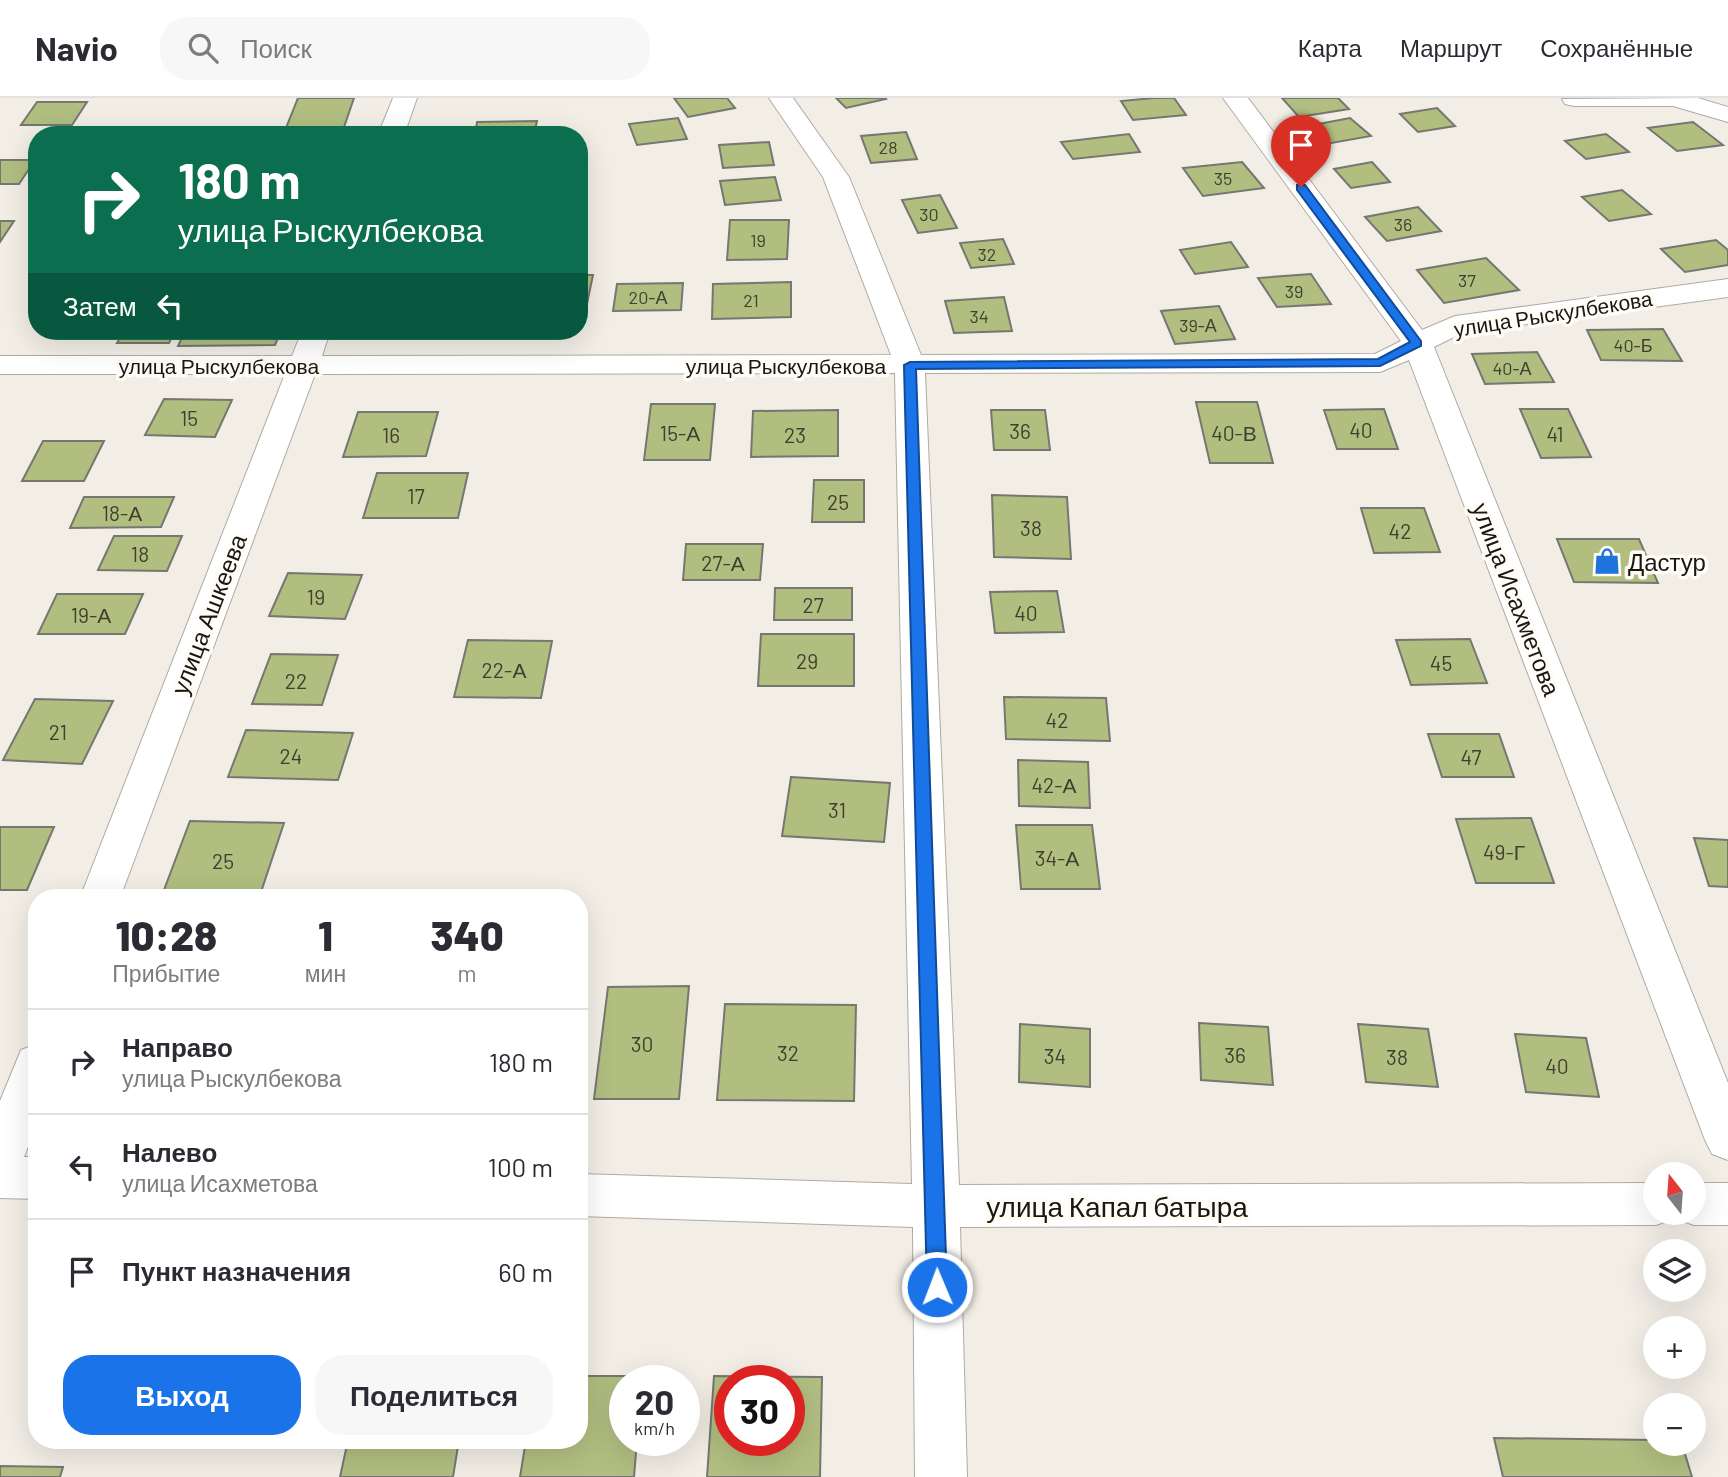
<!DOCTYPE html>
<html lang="ru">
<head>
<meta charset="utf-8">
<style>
	:root { --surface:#fff; --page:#f7f7f7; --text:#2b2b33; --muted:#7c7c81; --line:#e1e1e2; --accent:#1a73e8 }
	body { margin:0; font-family:Barlow,sans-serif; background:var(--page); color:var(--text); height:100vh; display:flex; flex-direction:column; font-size:26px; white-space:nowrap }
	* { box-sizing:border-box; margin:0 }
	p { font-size:23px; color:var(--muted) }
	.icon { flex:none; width:38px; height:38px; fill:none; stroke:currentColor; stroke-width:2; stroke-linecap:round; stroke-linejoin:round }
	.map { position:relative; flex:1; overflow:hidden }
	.side { position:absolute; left:28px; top:791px; width:560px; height:560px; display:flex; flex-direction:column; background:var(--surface); border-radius:28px; box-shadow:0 7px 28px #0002 }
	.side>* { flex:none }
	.banner { position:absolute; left:28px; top:28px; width:560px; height:214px; border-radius:28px; box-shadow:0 7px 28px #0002; background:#0b6e4f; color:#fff; overflow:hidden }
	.needle { width:46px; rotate:343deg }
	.controls { position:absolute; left:1643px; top:1064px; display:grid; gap:14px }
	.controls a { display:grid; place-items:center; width:63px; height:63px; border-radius:50%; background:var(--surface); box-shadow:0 7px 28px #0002; font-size:35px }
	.speed { position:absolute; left:609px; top:1267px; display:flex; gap:14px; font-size:35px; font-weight:700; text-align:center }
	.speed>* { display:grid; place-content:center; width:91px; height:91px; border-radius:50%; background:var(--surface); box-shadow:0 7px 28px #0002; line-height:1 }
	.speed small { font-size:18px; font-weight:400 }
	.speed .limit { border:10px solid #d22; background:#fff; color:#111 }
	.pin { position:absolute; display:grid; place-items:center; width:60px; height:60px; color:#fff; margin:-72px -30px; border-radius:50% 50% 50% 0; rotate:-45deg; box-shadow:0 0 7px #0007 }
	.pin .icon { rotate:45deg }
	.me { position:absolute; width:77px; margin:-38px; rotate:359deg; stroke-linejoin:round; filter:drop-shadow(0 0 5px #0008) }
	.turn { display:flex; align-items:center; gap:24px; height:147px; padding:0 35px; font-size:32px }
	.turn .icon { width:91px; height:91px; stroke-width:2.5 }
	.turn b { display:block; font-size:49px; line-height:60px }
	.then { display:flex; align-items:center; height:66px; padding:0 35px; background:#0003; gap:14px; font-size:26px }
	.eta { display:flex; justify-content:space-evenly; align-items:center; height:119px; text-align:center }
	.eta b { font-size:42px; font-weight:800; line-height:49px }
	.action { display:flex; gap:14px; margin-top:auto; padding:14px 35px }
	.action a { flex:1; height:80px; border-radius:28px; background:var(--accent); color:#fff; font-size:28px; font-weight:800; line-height:80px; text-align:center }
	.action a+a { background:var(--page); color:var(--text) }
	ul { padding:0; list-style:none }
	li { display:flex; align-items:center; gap:21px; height:105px; padding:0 35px; border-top:2px solid var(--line) }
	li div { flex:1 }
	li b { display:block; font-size:26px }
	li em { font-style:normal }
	header { display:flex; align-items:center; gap:42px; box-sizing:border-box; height:98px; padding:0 35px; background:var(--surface); border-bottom:2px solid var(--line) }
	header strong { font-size:33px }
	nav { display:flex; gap:38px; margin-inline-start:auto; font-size:24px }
	.search { width:490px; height:63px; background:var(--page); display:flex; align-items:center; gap:18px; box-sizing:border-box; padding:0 24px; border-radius:28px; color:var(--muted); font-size:26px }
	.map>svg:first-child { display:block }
</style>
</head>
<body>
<header>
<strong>Navio</strong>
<div class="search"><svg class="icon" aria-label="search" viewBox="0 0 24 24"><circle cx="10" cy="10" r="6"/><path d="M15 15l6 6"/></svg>Поиск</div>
<nav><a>Карта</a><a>Маршрут</a><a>Сохранённые</a></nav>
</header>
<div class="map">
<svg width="1728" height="1379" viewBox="0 0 1728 1379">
	<rect width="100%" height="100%" fill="#f2eee6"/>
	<g fill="#b1be80" stroke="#757770" stroke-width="2" fill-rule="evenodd">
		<path d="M298,0h56l-10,29 -58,1z"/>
		<path d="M674,0h53l8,10 -47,9z"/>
		<path d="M836,0h49l1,1 -40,9z"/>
		<path d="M1154,0h20l12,17 -53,5 -12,-19z"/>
		<path d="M1282,0h56l11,11 -50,8z"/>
		<path d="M37,4h50l-15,23h-51z"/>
		<path d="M1437,10l18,18 -37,6 -18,-18z"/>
		<path d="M678,20l9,21 -50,6 -8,-21z"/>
		<path d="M1350,20l21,18 -45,8 -18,-18z"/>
		<path d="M537,23l-3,14h-59l2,-13z"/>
		<path d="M1693,24l30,23 -46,6 -29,-23z"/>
		<path d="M906,34l11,27 -46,4 -10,-27z"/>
		<path d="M1129,36l11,18 -67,7 -12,-17z"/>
		<path d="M1606,36l23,18 -43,7 -21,-18z"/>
		<path d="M769,44l5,23 -51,3 -4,-23z"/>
		<path d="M0,62h35l-16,24h-19z"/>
		<path d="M1242,64l22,26 -61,8 -20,-28z"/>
		<path d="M1372,64l18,20 -39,6 -17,-19z"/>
		<path d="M775,79l6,23 -56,5 -5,-24z"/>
		<path d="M1622,92l29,24 -42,7 -27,-24z"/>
		<path d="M940,97l17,33 -39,5 -16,-33z"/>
		<path d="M1418,109l23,24 -54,10 -22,-24z"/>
		<path d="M730,122h59l-2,39 -60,1z"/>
		<path d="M0,123h14l-14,21z"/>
		<path d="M1003,141l11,25 -43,4 -11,-25z"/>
		<path d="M1716,142l12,10v15l-43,7 -24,-23z"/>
		<path d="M1231,144l17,25 -53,7 -15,-24z"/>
		<path d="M1486,160l33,32 -75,13 -27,-33z"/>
		<path d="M1311,176l20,30 -54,3 -19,-29z"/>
		<path d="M579,177h14l-6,29h-8z"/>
		<path d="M791,184v35l-79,2 1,-35z"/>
		<path d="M683,185l-2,27 -68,1 4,-27z"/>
		<path d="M1004,199l8,34 -58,2 -9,-32z"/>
		<path d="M1219,208l16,33 -60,5 -14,-33z"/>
		<path d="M1663,231l19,32 -81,-1 -14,-30z"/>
		<path d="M124,233h51l-6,12h-52z"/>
		<path d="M185,233h96l-6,14 -97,1z"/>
		<path d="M394,233h63l-3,7 -62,-2z"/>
		<path d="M1537,254l17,30 -69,2 -13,-30z"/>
		<path d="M164,301l68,1 -17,37 -70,-2z"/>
		<path d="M1196,304h61l16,61h-63z"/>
		<path d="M651,306h64l-5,56h-66z"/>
		<path d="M1384,311l14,40h-61l-13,-39z"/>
		<path d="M1520,311h48l23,48 -50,1z"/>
		<path d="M838,312v46l-87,1 2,-46z"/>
		<path d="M991,312h54l5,40h-56z"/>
		<path d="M358,314h80l-12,44 -83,1z"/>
		<path d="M43,343h61l-20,40h-62z"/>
		<path d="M377,375h91l-10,45h-95z"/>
		<path d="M814,382h50v42h-52z"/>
		<path d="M992,397l75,2 4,62 -77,-2z"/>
		<path d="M84,399h90l-13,30 -91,1z"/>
		<path d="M1361,410h63l16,44 -66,1z"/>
		<path d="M114,438h68l-15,35 -69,-1z"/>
		<path d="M1557,441h82l19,44 -84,-1z"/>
		<path d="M686,446h77l-3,36h-77z"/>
		<path d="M288,475l74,2 -17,44 -76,-3z"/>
		<path d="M775,490h77v32h-78z"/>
		<path d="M1057,493l7,41 -69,1 -5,-41z"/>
		<path d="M57,496h86l-18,40h-87z"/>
		<path d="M761,536h93v52h-96z"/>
		<path d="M1470,541l17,44 -76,2 -15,-45z"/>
		<path d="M468,542l84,1 -11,57 -87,-1z"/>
		<path d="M271,556l67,1 -16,50 -70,-1z"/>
		<path d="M1004,599l102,1 4,43 -104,-2z"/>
		<path d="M35,601l78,2 -31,63 -79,-4z"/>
		<path d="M246,632l107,3 -15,47 -110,-3z"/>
		<path d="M1428,636h71l15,43h-72z"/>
		<path d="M1018,662l70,2 2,46 -71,-2z"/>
		<path d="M791,679l99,6 -6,59 -102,-6z"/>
		<path d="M1531,720l23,65h-78l-20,-64z"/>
		<path d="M190,723l94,2 -25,75h-98z"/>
		<path d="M1016,727h76l8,64h-79z"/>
		<path d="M0,729h54l-27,63h-27z"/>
		<path d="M1694,740l34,2v47l-19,-1z"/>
		<path d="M689,888l-10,113h-85l14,-112z"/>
		<path d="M725,906l131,1 -2,96 -137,-1z"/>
		<path d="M1199,925l69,4 5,58 -72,-5z"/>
		<path d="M1020,926l70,5v58l-71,-5z"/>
		<path d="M1358,926l70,5 10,58 -72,-5z"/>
		<path d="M1515,936l71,4 13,59 -73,-5z"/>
		<path d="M579,1278h64v5h-18v59h12l-3,37h-114l6,-37h53z"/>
		<path d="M714,1278l108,1 -2,100h-113zM730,1283h59v59h-59z"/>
		<path d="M1494,1340l162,2v4h26l10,33h-189z"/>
		<path d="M348,1342h111l-6,37h-113z"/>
		<path d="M0,1368l63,1 -3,10h-60z"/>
	</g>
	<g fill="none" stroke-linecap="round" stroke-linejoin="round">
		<defs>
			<g id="minor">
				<path d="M393,0h24l-13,37h-26z"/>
				<path d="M769,0h24l56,79 72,178 454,-1 26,-13 -178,-243h25l174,232 33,-14 273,-37v18l-266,36 -28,14 294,736v77l-16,-6 -7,-14 -296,-780 -29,12 -455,1 34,812 697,-2v30h38v-30h34v42h-34l-17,-6 -2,-5 -2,5 -17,6 -696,2 7,250h-52l-2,-250 -334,-11v-42l333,10 -17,-811 -580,1 -195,524h-40l205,-524h-285v-18h292l10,-25h28l-8,25 569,-1 -68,-178z"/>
				<path d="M1698,0l30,9v15l-55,-16h-99l-9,-2 -3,-5z"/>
				<path d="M37,946v79l-13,34h13v42l-37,-1v-97l21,-51z"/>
			</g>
		</defs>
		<use href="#minor" stroke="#afaba3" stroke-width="2"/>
		<use href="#minor" fill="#fff" fill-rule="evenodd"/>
	</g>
	<path fill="#1a73e8" stroke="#114b97" stroke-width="2" d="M1297,87h8l116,156v5l-41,20 -464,3 31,918 -3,7 -7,3 -7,-3 -3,-7 -23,-922 6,-3 468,-3 32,-17 -113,-152z"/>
	<defs>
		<symbol id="shop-bare" viewBox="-9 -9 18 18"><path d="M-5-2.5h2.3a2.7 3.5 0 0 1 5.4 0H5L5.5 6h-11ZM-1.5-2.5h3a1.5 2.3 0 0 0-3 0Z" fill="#1f73dd" stroke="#fffbf5" stroke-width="2.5" paint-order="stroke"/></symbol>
	</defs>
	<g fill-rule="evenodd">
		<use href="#shop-bare" x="1588" y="444" width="38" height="38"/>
	</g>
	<g text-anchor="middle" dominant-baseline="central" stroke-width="7" stroke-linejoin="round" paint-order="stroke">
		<g font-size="18" fill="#3e412f">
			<text x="888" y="49">28</text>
			<text x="1223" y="80">35</text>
			<text x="929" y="116">30</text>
			<text x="1403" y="126">36</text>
			<text x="758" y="142">19</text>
			<text x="987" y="156">32</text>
			<text x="1467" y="182">37</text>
			<text x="1294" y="193">39</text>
			<text x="648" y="199">20-А</text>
			<text x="751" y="202">21</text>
			<text x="979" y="218">34</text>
			<text x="1198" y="227">39-А</text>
			<text x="1633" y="247">40-Б</text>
			<text x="1512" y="270">40-А</text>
		</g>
		<g font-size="21" fill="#181714" stroke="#fffbf5">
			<text transform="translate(1553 215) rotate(-9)">улица Рыскулбекова</text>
			<text x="219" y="267">улица Рыскулбекова</text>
			<text x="786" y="267">улица Рыскулбекова</text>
		</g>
		<g font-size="21" fill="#3e412f">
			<text x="189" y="319">15</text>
			<text x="1361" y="331">40</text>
			<text x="1020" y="332">36</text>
			<text x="680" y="334">15-А</text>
			<text x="1234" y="334">40-В</text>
			<text x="1555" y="335">41</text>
			<text x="391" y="336">16</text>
			<text x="795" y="336">23</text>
			<text x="416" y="397">17</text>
			<text x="838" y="403">25</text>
			<text x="122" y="414">18-А</text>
			<text x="1031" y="429">38</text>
			<text x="1400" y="432">42</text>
			<text x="140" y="455">18</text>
			<text x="723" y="464">27-А</text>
			<text x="316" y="498">19</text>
			<text x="813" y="506">27</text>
			<text x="1026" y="514">40</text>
			<text x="91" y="516">19-А</text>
			<text x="807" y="562">29</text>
			<text x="1441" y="564">45</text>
			<text x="504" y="571">22-А</text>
			<text x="296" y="582">22</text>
			<text x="1057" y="621">42</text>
			<text x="58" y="633">21</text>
			<text x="291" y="657">24</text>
			<text x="1471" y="658">47</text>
			<text x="1054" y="686">42-А</text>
			<text x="837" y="711">31</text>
			<text x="1504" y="753">49-Г</text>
			<text x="1057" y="759">34-А</text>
			<text x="223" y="762">25</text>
			<text x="642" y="945">30</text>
			<text x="788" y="954">32</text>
			<text x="1235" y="956">36</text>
			<text x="1055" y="957">34</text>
			<text x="1397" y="958">38</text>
			<text x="1557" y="967">40</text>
		</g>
		<g font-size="24" fill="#181714" stroke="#fffbf5" text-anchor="start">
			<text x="1628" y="463">Дастур</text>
		</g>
		<g font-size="24" fill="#181714" stroke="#fffbf5">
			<text transform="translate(1517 501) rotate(69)">улица Исахметова</text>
			<text transform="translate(208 516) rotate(-69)">улица Ашкеева</text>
		</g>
		<g font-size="28" fill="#181714" stroke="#fffbf5">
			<text x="1117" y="1108">улица Капал батыра</text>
		</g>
	</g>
</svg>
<div class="controls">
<a><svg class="needle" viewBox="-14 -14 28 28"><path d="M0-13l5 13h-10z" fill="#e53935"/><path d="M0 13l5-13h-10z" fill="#7c7c81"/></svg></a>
<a><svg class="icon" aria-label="layers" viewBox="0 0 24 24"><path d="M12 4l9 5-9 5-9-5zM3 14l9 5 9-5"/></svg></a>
<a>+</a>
<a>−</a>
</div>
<div class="speed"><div>20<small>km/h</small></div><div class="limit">30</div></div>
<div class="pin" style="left:1301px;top:89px;background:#d93025"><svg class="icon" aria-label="arrive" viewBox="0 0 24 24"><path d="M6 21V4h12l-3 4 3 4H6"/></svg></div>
<svg class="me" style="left:937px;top:1189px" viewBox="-20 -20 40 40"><circle r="17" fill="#1a73e8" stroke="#fff" stroke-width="3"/><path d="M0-11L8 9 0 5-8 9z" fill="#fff"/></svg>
<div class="banner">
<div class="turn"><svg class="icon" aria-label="right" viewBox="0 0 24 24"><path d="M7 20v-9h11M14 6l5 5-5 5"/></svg><div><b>180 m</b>улица Рыскулбекова</div></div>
<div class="then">Затем<svg class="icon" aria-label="left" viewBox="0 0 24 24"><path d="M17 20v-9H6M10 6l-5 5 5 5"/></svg></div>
</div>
<section class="side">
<div class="eta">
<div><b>10:28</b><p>Прибытие</p></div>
<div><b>1</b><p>мин</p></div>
<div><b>340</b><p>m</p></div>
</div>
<ul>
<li><svg class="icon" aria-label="right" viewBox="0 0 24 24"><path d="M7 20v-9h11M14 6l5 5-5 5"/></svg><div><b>Направо</b><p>улица Рыскулбекова</p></div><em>180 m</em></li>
<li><svg class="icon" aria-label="left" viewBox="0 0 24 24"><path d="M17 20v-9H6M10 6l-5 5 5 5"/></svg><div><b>Налево</b><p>улица Исахметова</p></div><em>100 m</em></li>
<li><svg class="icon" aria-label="arrive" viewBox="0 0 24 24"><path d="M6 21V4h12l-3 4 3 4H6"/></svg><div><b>Пункт назначения</b></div><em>60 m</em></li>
</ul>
<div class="action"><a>Выход</a><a>Поделиться</a></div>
</section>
</div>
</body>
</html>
